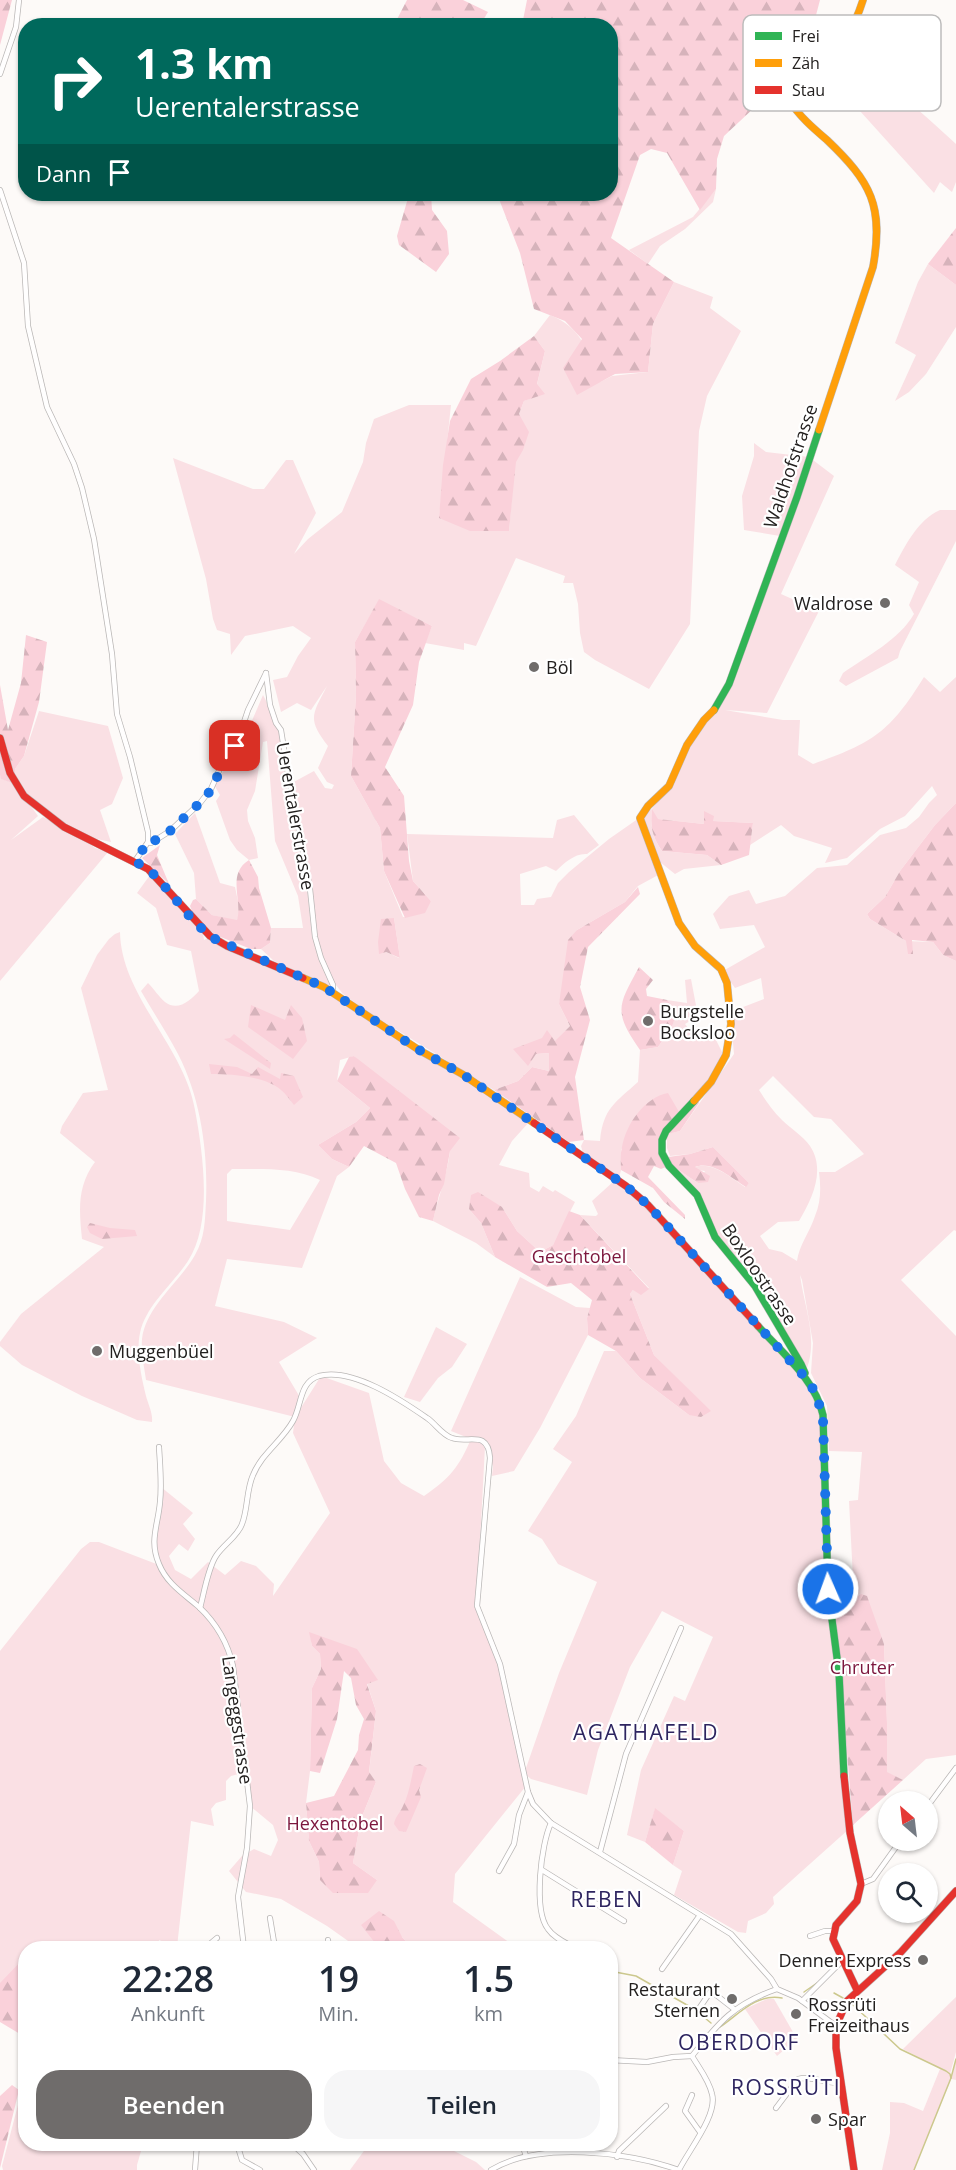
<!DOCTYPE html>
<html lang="de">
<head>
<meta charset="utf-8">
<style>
	:root { --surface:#fff; --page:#f6f6f7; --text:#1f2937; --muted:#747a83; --accent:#6f6c6b }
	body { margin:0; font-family:"Open Sans",sans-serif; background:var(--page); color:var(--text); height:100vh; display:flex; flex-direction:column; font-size:22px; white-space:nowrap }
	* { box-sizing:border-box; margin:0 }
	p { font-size:20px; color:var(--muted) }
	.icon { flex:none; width:33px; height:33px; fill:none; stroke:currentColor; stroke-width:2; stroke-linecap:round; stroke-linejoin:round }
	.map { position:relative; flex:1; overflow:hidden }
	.drawer { position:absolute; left:18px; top:1941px; width:600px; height:210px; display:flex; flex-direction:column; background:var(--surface); border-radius:24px; box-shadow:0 2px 4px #0004 }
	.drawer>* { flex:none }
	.top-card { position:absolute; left:18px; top:18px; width:600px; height:183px; border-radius:24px; box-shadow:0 2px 4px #0004; background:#00695c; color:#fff; overflow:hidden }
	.needle { width:39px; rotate:332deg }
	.tools { position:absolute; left:878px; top:1791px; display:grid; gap:12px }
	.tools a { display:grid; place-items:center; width:60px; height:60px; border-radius:50%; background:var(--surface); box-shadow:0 2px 4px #0004; font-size:30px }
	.pin { position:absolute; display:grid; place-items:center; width:51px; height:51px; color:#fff; margin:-26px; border-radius:12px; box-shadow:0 3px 9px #0006 }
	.me { position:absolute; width:66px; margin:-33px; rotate:358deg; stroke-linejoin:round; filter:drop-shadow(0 0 4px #0008) }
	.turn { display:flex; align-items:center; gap:21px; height:126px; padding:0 18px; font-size:27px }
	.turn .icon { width:78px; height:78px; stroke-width:2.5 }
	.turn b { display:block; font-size:42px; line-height:51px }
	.then { display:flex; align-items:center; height:57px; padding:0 18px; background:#0003; gap:12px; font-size:22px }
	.eta { display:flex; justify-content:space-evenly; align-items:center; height:102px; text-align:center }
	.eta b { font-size:36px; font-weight:600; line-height:42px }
	.cta { display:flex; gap:12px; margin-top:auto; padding:12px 18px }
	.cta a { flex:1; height:69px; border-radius:24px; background:var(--accent); color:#fff; font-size:24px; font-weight:600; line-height:69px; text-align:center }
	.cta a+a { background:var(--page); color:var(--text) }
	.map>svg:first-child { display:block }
</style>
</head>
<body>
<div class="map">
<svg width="956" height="2170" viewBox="0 0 956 2170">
	<defs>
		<pattern id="forest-firs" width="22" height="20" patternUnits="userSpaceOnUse" patternTransform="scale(1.5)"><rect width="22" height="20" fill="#fad1da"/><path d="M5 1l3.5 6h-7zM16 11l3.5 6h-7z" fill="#d6b3bb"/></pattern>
	</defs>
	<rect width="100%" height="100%" fill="#fdfaf8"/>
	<g fill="#fae0e4" fill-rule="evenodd">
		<path d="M888,79c20,24 45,43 68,65v38l-4,10 -12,-10 -6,11 -74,-82z"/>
		<path d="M716,189l-3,13 -28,27 -25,17 -12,18 -19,-14 64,-33z"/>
		<path d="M928,264l28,21v42l-30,47 -17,18 -14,9 21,-46 -21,-12 23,-61z"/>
		<path d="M674,282l39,15 -3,11 31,23 -34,65 -8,35 -9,193 -41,65 -54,-29 -11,-8 -4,-19 -2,-29 -5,-21h-10l2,-7 -49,-18 -40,88 -12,-3v7l-39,-7 7,-17 -53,-26 -24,42 1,53 -5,81 29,52 4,43 19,46h4l24,-16 -18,-20 -6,-47 146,4 4,-18 17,-5 25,30 -12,9c-12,-1 -23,9 -31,17l-10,-5 -26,8 1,31h13l3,-6 14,-2 7,-14 11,-11 40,-33 43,-30 17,-23 18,-41 29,-37 46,-118 18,-54 -36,-6 -2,-34 12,-40v-13l12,9 43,5 25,19 -53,118 38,17 -52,102 -42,-3 58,10h17l-2,35 15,9c60,-21 77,-32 111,-87l16,15 16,-15v126l-21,22 -35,46 -15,26 -18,17 3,5 36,22 27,1 10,13 13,6v270l-2,-1 -53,50 55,56v419l-30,4 -23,21 -16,-7v-50l-3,-79 -23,-50 -7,4 -5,-97 9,-1 4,-48 -33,-1 -2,-45 -16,-33 2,-30 -11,-63 -2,-5c4,31 18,63 7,93l-51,-83 -36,-43 -18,-42 -31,-35 27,18 7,-12 -8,-1 -2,-3c17,-6 37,11 50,20l4,-4 -36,-36 -23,7 -20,2 -3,-8v-14l13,-3 54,-77 -4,-46 8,1 26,-10 -3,-21 -26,10 -12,-17 42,-24 -11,-22 -34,4 -7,-15 16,-18 20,-6 7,14 29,-8 32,-28 30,-3 33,-30 26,-7 13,-11 10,-14 8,-8 -5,-9 -27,30 -25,13 -33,29 -22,5 7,-15 -38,-12 -13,-11 -31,20 3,-22 -41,-2 -8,-9v12l-47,-5 -5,-9c-2,17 0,26 10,41l45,4 14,10 -37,4 -9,5 -15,-12v12l-22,12 -13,16 -48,28 -18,74 11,22 -15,16 -19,12 13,-1v18l-17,-4 -14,14 -24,9 -126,-78 -25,-18 -15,-19 3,9 -2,3 -55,-26 -13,-12 9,-6 1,-15h32l-5,-32 -23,-55 -8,-100 -4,1 -8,49 -8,19 1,11 7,17 3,20 -9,2 -12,-10 -7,-10 -14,-39 4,-6 -6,-10 28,-41 21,-49 18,35 5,54 21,104 5,46 7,22 -9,-67 -20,-105 24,-13 11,17 7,1 2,-4 -7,-3 -9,-14 10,-22c-21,-27 -16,-31 -1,-60l-16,24 -14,-7 -16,9 -8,-32 14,-3 11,-21 13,-18 -18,-12 -48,10 -14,19 -1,-21 -13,-4 -4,-11 -7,-40 -33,-121 80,31h11l22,-29h7l23,53 -22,41 14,-15 34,-27 21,-50 3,-19 8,-24 35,-14h42l-12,113 70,13 10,-117 5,-13 10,-4 11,-46 -11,-15 16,-21c32,12 38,38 50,67l12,-6 36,-4 5,-48zM394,918l6,40h-1l-13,-6zM773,1076l41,41 17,2 33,35 -29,18h-16c2,15 2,30 -4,44 -5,16 -16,29 -18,45l-15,-9 -13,-3 -9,-13 18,-14 21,-1c13,-22 27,-51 11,-75 -7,-10 -20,-18 -28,-26 -9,-9 -16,-19 -23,-30z"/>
		<path d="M940,510h16v31l-56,110 -2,7 -52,28 -7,-5 4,-8c24,-17 56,-33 71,-59l-5,-9 10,-23 -24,-17c11,-21 23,-45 45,-55z"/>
		<path d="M39,711l69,15 15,52 -11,26 -12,6 11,32 -19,-4 -31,-15 -37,-31 -10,-15 1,-8 9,-13z"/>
		<path d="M0,775l2,4 13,5 23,32 -27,24 32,-23 36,18 16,13 13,4 -108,129z"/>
		<path d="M195,813l25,70 15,4 5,24 -3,10 -25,-6 -16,-16 -2,-26 -19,-39z"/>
		<path d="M150,875l53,59 1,6 4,-2 105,46 217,137 -18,20 -13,24 30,8 1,14 9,5 4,-6 10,6 2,-2 20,12 -22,43 -13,7 -23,-21 -15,-24 -33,2 12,14 14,34 -19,-14 -43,-22c5,-24 14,-45 17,-70l-96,-95 -14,4 -3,21 33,27 -14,14 -38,23 14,14 17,8 -12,9 -35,92 -75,-9 -12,47 69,16 33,16 -38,24 22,37 -4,15 24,-38 48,17 15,68 17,22 23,13c26,-18 35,-29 47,-57l-20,-8 69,-154 56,30 14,1 -3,10 1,17 -48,93 -26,43 -22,5 1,-10 -8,-20 -8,155 19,48 29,122 34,-98 38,-91 -39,-18 -16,-25 -14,-8 44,-69 -19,-13 23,-33 28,-65h12l24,27 49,37 21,-4 -56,-56 -24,-61 3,-4 16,-2 -69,-73 16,1 2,-2 -6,-13 22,-20 32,25 163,180 9,19 2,12 6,170 10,82 13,160 -76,68 1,7 -8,9 -18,8 -2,12 -8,-1 -64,-37 8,-24 -9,-6 11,-34 -29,-22 -10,33 -18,-7 14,-65 33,-74 11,5 28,-64 -51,-26 -32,56 -32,83 -11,45 -56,-16 -7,-6 2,13 -71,88 -2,28 64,46h-105l-10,-11 -30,5 7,6h-21l-31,-22 -46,-27 -35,-7 -17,-21 13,-15 12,-7 17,7 7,-16 -5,-15 -23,-19 -4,-34 -15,4 -5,5v19l-10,3 -5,6 3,17 -23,-5 -14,126 -18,-7 -1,8h-90l-5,-6c-14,0 -24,6 -37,6l-1,12 -25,24v-333l81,-102 9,-7h9l60,23 -5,-17 7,-61 32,26 -10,11 12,15 -7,12 -9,-7 -10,12 6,14 16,9 17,-17 17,13 16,-14 15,5 18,18 -1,12 57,-83 -37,-80 2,-16 -149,-37c-2,-14 -5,-27 -4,-41 4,-33 38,-57 53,-84 10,-17 10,-35 11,-54 2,-49 -5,-102 -28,-147 -11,-21 -25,-42 -37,-63l7,-8c6,6 11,14 17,19 13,10 26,-2 34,-11l-8,-40 -24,-6 -11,-37 -19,-15zM232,1169c30,0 62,-2 88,11l-30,50 -63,-9v-47zM310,1633l67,46 -10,4 9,28 -7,62 7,9 -15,37 -8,44 24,17h-57l-1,-18 -10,-21 -3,-38 4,-32 2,-83 9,-19 -1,-15 -8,-8z"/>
		<path d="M120,932c1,64 64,114 75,178 8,43 18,113 -7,151 -15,23 -42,44 -48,72 -4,19 1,43 6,63 2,8 7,17 6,26l-15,-2 -55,-24 -60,-31 -22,-19v-4l21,-28 83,-67 -22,-8c-3,-29 -5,-53 13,-77l-35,-29 2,-7 21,-33 25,-3 -27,-102 16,-33 12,-16 6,-5z"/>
		<path d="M691,979l7,37 -13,8 11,14 18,-2 10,20 -16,28 -29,28 -58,37v21l-2,8 -36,-25 -2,-7 3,-6 16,1c3,-33 16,-39 38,-59l2,-32 18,-3 14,-20 4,-16 -9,-11 20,3 -2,-23z"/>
		<path d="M436,1327l31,17 -15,23 -14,11 -18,24 -16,-5z"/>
		<path d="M956,1997v55l-6,22 2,3 4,-18v21l-5,-1 -37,91h-32l8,-37v-31l14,1 19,8 17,-42 -37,-20z"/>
		<path d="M767,1999h7l23,40 -20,17 -32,-47z"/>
		<path d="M25,2078l1,66h117l-6,21v5h-134l-1,-4z"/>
		<path d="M369,2144h71l36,18 9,8h-135z"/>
	</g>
	<g fill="url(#forest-firs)">
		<path d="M0,0h12l-12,45z"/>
		<path d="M407,0h56l25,12 -8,13h-86z"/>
		<path d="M527,0h293l-20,76 -15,16 -30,15 -31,29 -7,23 -1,30 -16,21 -33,-57 -16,-4 -11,6 -29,83 63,44 -21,42 -5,48 -33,2 -38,21 -14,-27 19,-29 -17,-18 -31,-12 -14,-56 -23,-59h113v-168l-88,-1z"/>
		<path d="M401,194h30l1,16 15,21 2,23 -13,18 -37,-27 -2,-9 11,-38z"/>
		<path d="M956,228v57l-28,-21z"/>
		<path d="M534,336l11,15 -8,33 8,10 -21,7 -5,13 10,18 -6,18 -7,12 -7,69h-39l-31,-13 4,-53 7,-44 21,-42 29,-18z"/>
		<path d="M379,599l53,27 -13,36 -6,43 -28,62 19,29 5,65 4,20 18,20 -6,12 -20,5 -21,-47 -4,-43 -29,-52 5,-81 -1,-53z"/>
		<path d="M26,635l21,7 -8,60 -15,54 -9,13v15l-14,-5 -1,-4v-90l8,45 13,-47z"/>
		<path d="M956,803v158l-13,-6 -10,-13 -21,-2 1,14h-5l-2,-13 -36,-22 -3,-5 18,-17 15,-26 35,-46z"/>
		<path d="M652,809l6,10 46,5v-13l10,5 -1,5 40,2 -4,32 -28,10 -14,-10 -45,-4c-10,-15 -12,-24 -10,-42z"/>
		<path d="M160,845l-3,10 12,29 -27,-26z"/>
		<path d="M249,860l9,17 1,11 12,40 -1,15 -9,6h-10l-33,-13 -11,-7 -12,-11 -5,-12 3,-6 3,-1 16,16 25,5c6,-19 -11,-46 12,-60z"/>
		<path d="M638,887l2,7 -52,53 -8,40 10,33 -15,57 9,63 -15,2 -75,-52 24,-9 14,-14 17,4v-18l-13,1 -8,12 -15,-17 29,-11 5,-8 8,11 15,-15 -11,-22 9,-64 9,-10 48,-28z"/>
		<path d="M394,918l6,40 -14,-6 -7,2 -1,-12 3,-23z"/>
		<path d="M639,967l14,13 -7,9 1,7 20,4 10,11 -5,16 -14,20 -18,3c-27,-39 -22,-44 -1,-83z"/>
		<path d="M251,1005l34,15 6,-15 11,13 5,23 -14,18 -45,-32z"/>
		<path d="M234,1034l37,29 -1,6 -46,-30 6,-1z"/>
		<path d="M354,1056l106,82 -10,13 -6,33 -5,11 -6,26 -14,-4 -14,-28 -9,-26 -32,-17 -15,21 -17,-8 -14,-14 38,-23 14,-14 -33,-27 12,-24z"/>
		<path d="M209,1064l28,3 15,7 6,-7 22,12 1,-6 13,3 9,21 -9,8c-4,-5 -8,-11 -13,-15 -16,-14 -50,-16 -70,-16z"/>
		<path d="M668,1093l14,24 17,-17v3l-19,28 -20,5 -2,12 3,10 29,-4 23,-7 36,36 -3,4c-14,-9 -35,-27 -51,-20l15,9 -2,6 -10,1 -27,-18 -10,4 -7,-3 -6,11 37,38v4l-21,-17 -11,-14 -32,-18c0,-7 -1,-16 1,-23 4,-23 23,-50 46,-54z"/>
		<path d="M478,1192l24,15 15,24 23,21 13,-7 16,-34 11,4 69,74 -8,6 -8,-5 -3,4 24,61 57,56 -10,6 -12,-2 -49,-37 -24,-27 -28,-16 -1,-17 5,-18 -21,-17 -24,4 -52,-30 -14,-34 -12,-14 2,-14z"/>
		<path d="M90,1223l20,5 25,2 2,6 -35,3 -12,-6 -3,-6z"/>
		<path d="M861,1594l6,2 17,48 3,79v49l16,8 -50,45 -18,-217z"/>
		<path d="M309,1632l48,17 21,31 -11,4 9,27 -7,61 7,10 -15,37 -8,44 24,17 -9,13h-35l-13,-13 -1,-18 -10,-21 -3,-38 28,-7 24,-46 1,-15 5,-16 -8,-14 -5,-27 -7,-7 -7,48 -17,54 -10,-2 2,-83 9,-19 -1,-15 -8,-8z"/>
		<path d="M420,1764l7,4 -8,22 2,7 -15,35 -7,-1 -5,-7c1,-7 6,-11 9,-18 6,-12 8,-26 11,-40z"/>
		<path d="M655,1808l29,23 -11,34 -28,-23z"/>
		<path d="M379,1911l15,10 8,16 10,11h-33l-18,-23z"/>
		<path d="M25,1957v80l-25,-15v-39z"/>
		<path d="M12,2085l7,5 -19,78v-72z"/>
	</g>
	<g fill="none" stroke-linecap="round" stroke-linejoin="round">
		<g stroke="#ccc88d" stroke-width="1.5">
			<path d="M610,1971l26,5 58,33 17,14"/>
			<path d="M804,1992l13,-9"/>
			<path d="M834,1993l9,5"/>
			<path d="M851,2003l49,46 46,22 4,3 1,4"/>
			<path d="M720,2027c18,-12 36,-34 62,-29"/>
			<path d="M914,2170l37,-92 5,-19"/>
		</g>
		<defs>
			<g id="street">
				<path d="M0,74l16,-47 3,-27"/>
				<path d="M0,190l24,73 4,63 19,81 27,57 8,24 12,51 18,115 5,60 13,43 18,75v10l-13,19"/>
				<path d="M266,673l4,32 6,18 5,7 6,38 23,121 5,48 6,21 12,27v8"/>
				<path d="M148,842l3,1 19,-12 30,-28 11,-14 11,-25 16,-24 10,-30 18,-37"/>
				<path d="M159,1447c1,18 3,37 1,55 -2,24 -11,38 -1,62 8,20 25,30 40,43 17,16 29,37 34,59l17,140 -3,42 -9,49 6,51"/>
				<path d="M200,1608c4,-15 8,-40 16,-52 7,-11 22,-20 26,-32 6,-15 4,-33 11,-49 9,-22 29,-34 40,-54 9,-16 6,-39 26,-45 33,-9 82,24 108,42 8,5 15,17 25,20 16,6 36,-9 38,20l-13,148 23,58 28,128 5,12 18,19 180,111 40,45 6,10 21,9 38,28"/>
				<path d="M927,1807l29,-39"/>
				<path d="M551,1823c-10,21 -18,87 -3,106 6,9 18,14 27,19"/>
				<path d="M600,1852l26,-98 55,-126"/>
				<path d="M542,1870l82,51"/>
				<path d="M499,1871l15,-27 5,-29 9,-23"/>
				<path d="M861,1884l12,-5 28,-39"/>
				<path d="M270,1918l5,30"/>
				<path d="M810,1936l15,-5h9"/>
				<path d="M328,1940l1,8"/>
				<path d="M205,1948l12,-10"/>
				<path d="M662,1969l38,-54"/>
				<path d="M802,2001l40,-40"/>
				<path d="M698,2010l13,-19 23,18"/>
				<path d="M610,2060l37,2 26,-5 19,-1"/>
				<path d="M692,2095l-7,16 15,21"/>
				<path d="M776,2108l22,-29c13,-4 28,5 43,4"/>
				<path d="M237,2144l5,16 18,10"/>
				<path d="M292,2144l11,10 11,16"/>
				<path d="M522,2144l4,12"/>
				<path d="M617,2157l2,-6 47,-45"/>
				<path d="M195,2170l2,-26"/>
				<path d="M491,2170c48,-29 137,-18 188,0 9,-19 39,-55 33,-76 -3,-14 -13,-26 -20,-38 27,-34 42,-52 85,-67"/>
			</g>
			<g id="fast">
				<path d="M714,710l15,-26 68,-187 22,-67"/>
				<path d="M694,1101l-28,30 -4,9v13l7,13 28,29 18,42 40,49 46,78 4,9 -2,2"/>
				<path d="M758,1326c24,27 57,53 65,89l5,174 11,84 5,103"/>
			</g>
			<g id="slow">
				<path d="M819,430l54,-163c11,-61 -2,-85 -46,-127 -14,-12 -28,-24 -38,-40 7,-11 18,-16 27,-25 22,-21 38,-46 47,-75"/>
				<path d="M303,978l21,9 95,63 43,24 72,49"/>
				<path d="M694,1101l17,-19 15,-27 5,-31 -4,-41 -6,-14 -26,-23 -16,-23 -39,-105 8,-12 21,-20 18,-41 17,-25 10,-10"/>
			</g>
			<g id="jam">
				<path d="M0,738l10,35 14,23 40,31 84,42 62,67 17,10 76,32"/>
				<path d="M534,1123l92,63 22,19 110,121"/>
				<path d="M844,1776l6,57 11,51 -4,17 -21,24 -3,14 24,51"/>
				<path d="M854,2170l-18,-122v-22l11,-25 54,-49 55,-61"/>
			</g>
		</defs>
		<use href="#street" stroke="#bab7b6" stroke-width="6"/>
		<use href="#fast" stroke="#bab7b6" stroke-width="8"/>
		<use href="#slow" stroke="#bab7b6" stroke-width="8"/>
		<use href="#jam" stroke="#bab7b6" stroke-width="8"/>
		<use href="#street" stroke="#fffefe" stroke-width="4.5"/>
		<use href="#fast" stroke="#30b455" stroke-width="7"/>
		<use href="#slow" stroke="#ff9f0a" stroke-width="7"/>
		<use href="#jam" stroke="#e5322d" stroke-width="7"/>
	</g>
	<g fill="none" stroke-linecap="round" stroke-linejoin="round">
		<path stroke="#1a73e8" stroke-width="10" stroke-dasharray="0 18" d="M235,746l-13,18 -8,21 -9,13 -35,33 -19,12 -3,-1 -13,19 21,15 40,48 19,15 109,48 95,63 43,24 164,112 22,19 155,170 13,18 7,26 5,170"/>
	</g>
	<g fill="#6f6c6b" stroke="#fff" stroke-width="2">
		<circle cx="885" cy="603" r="6"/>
		<circle cx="534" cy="667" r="6"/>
		<circle cx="648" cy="1021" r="6"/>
		<circle cx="97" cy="1351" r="6"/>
		<circle cx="923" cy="1960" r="6"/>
		<circle cx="732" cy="1999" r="6"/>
		<circle cx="796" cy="2014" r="6"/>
		<circle cx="816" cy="2119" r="6"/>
	</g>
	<g text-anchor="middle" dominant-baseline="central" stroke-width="4.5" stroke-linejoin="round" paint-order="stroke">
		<g font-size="18" fill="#23201f" stroke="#fff">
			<text transform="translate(790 466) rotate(-71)">Waldhofstrasse</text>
			<text transform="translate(296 816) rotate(80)">Uerentalerstrasse</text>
			<text transform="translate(760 1274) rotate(56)">Boxloostrasse</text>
			<text transform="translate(238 1720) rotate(82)">Langeggstrasse</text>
		</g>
		<g font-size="18" fill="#23201f" stroke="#fff" text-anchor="start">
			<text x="873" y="603" text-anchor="end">Waldrose</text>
			<text x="546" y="667">Böl</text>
			<text x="660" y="1011">Burgstelle<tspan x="660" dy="21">Bocksloo</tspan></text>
			<text x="109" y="1351">Muggenbüel</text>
			<text x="911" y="1960" text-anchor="end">Denner Express</text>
			<text x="720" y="1989" text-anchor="end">Restaurant<tspan x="720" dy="21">Sternen</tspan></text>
			<text x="808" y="2004">Rossrüti<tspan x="808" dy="21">Freizeithaus</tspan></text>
			<text x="828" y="2119">Spar</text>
		</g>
		<g font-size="18" fill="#7c163d" stroke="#fff">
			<text x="579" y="1256">Geschtobel</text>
			<text x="862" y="1667">Chruter</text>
			<text x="335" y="1823">Hexentobel</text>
		</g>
		<g font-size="21" letter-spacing="1.5" fill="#2e2560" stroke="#fff">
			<text x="646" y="1732">AGATHAFELD</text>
			<text x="607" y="1899">REBEN</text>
			<text x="739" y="2042">OBERDORF</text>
			<text x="786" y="2087">ROSSRÜTI</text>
		</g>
	</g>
	<rect x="743" y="15" width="198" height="96" rx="9" fill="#fff" stroke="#bdbcbc" stroke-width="1.5"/>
	<rect x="755" y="32" width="27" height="8" fill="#30b455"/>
	<rect x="755" y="59" width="27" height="8" fill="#ff9f0a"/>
	<rect x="755" y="86" width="27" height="8" fill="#e5322d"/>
	<g font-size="16" fill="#23201f">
		<text x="792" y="42">Frei</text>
		<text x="792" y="69">Zäh</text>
		<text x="792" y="96">Stau</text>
	</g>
</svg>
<div class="tools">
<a><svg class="needle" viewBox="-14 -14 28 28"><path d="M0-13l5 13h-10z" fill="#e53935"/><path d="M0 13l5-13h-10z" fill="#747a83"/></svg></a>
<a><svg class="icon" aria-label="search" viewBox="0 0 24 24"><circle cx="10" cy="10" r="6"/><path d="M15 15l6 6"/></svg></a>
</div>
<div class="pin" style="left:235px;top:746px;background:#d93025"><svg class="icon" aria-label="arrive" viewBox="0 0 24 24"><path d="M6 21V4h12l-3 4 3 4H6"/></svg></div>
<svg class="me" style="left:828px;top:1589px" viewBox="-20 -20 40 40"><circle r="17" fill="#1a73e8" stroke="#fff" stroke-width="3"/><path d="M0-11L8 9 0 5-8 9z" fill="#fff"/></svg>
<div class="top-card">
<div class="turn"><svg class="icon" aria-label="right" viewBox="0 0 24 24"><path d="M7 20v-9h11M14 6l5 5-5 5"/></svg><div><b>1.3 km</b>Uerentalerstrasse</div></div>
<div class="then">Dann<svg class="icon" aria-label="arrive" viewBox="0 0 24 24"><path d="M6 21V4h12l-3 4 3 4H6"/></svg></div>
</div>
<section class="drawer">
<div class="eta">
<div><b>22:28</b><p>Ankunft</p></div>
<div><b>19</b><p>Min.</p></div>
<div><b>1.5</b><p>km</p></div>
</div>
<div class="cta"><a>Beenden</a><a>Teilen</a></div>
</section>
</div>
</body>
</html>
